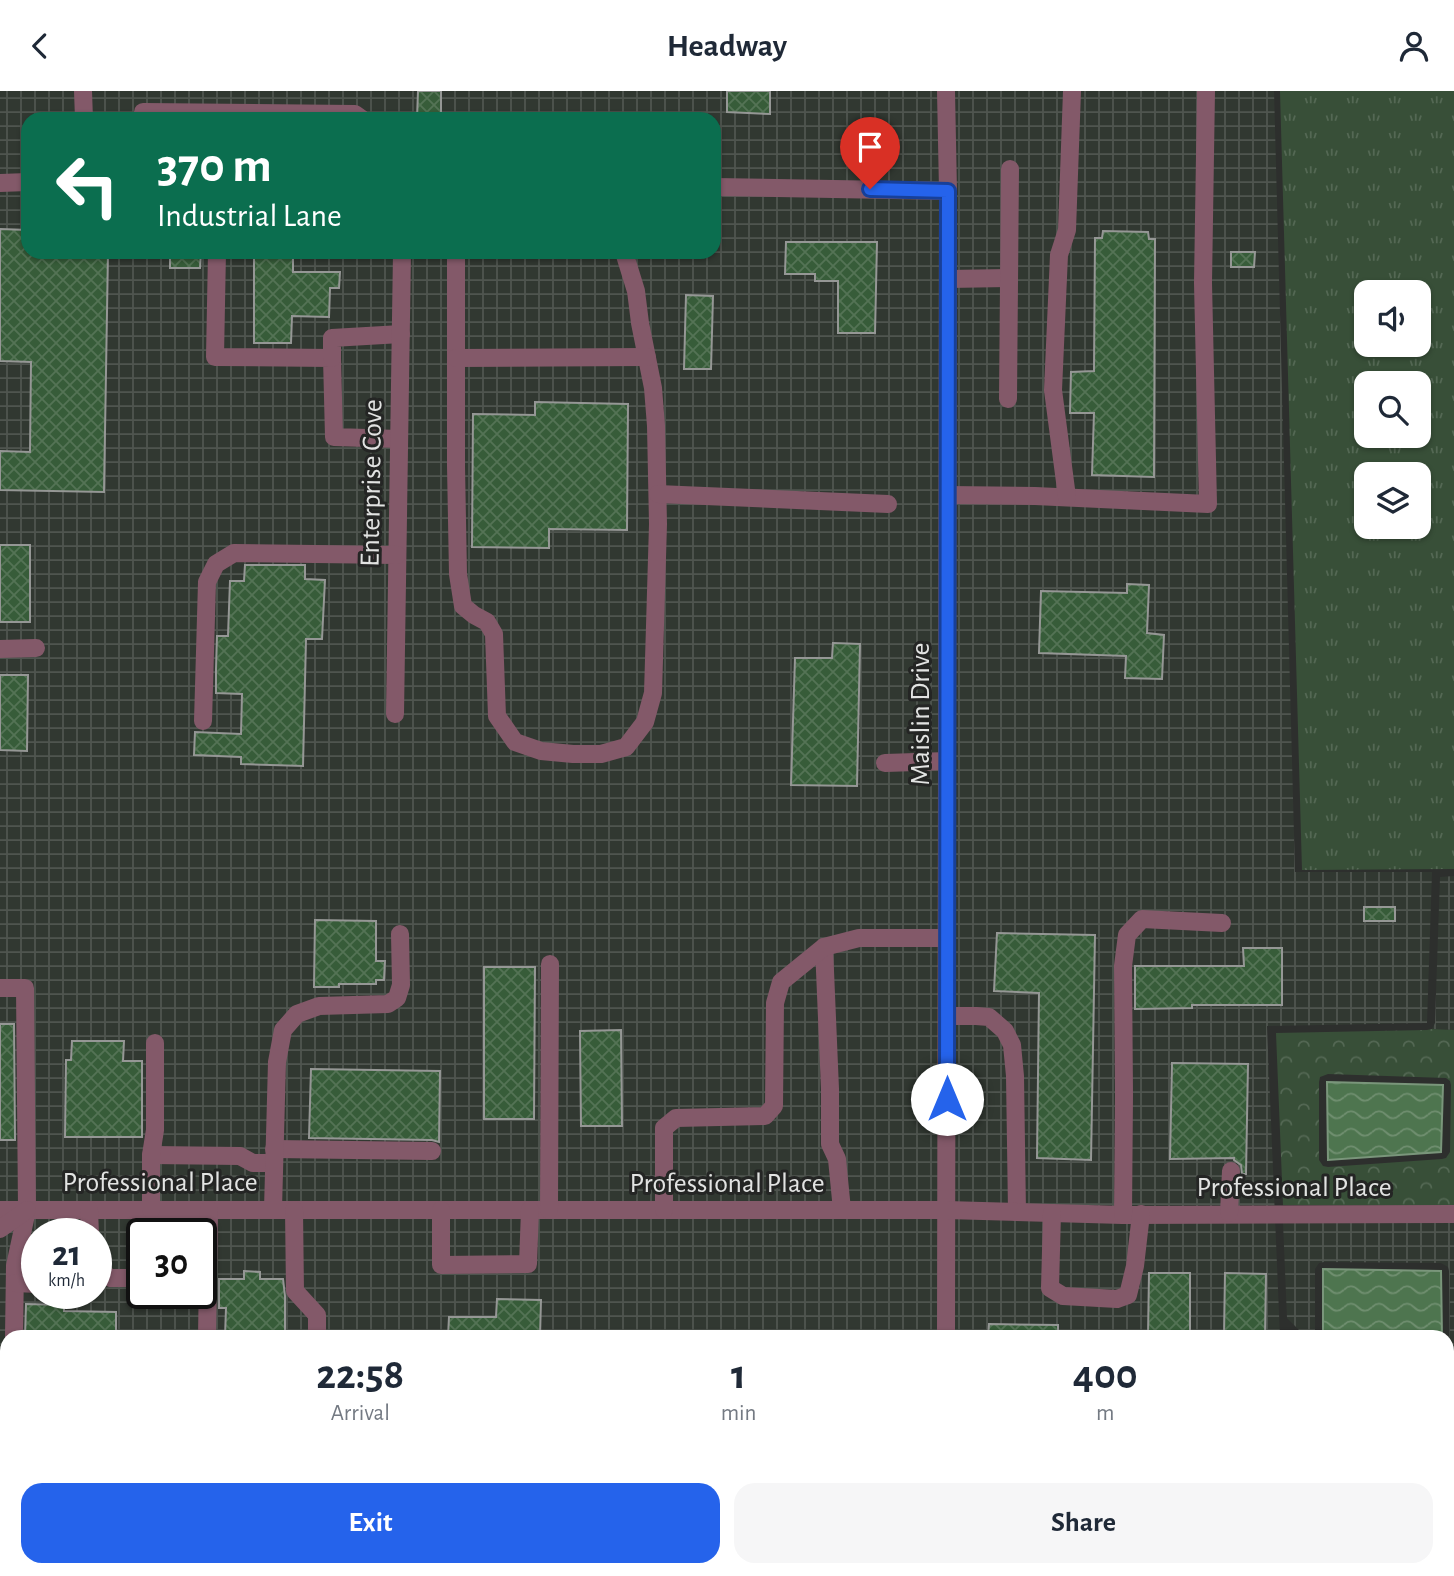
<!DOCTYPE html>
<html lang="en">
<head>
<meta charset="utf-8">
<style>
	:root { --surface:#fff; --page:#f6f6f7; --text:#1f2937; --muted:#747a83; --accent:#2563eb }
	body { margin:0; font-family:"Alegreya Sans",sans-serif; background:var(--page); color:var(--text); height:100vh; display:flex; flex-direction:column; font-size:26px; white-space:nowrap }
	* { box-sizing:border-box; margin:0 }
	p { font-size:23px; color:var(--muted) }
	.icon { flex:none; width:38px; height:38px; fill:none; stroke:currentColor; stroke-width:2; stroke-linecap:round; stroke-linejoin:round }
	.map { position:relative; flex:1; overflow:hidden }
	.drawer { position:absolute; left:0px; top:1239px; width:1454px; height:247px; display:flex; flex-direction:column; background:var(--surface); border-radius:21px 21px 0 0; box-shadow:0 2px 5px #0004 }
	.drawer>* { flex:none }
	.hud { position:absolute; left:21px; top:21px; width:700px; height:147px; border-radius:21px; box-shadow:0 2px 5px #0004; background:#0b6e4f; color:#fff; overflow:hidden }
	.tools { position:absolute; left:1354px; top:189px; display:grid; gap:14px }
	.tools a { display:grid; place-items:center; width:77px; height:77px; border-radius:14px; background:var(--surface); box-shadow:0 2px 5px #0004; font-size:35px }
	.speed { position:absolute; left:21px; top:1127px; display:flex; gap:14px; font-size:35px; font-weight:700; text-align:center }
	.speed>* { display:grid; place-content:center; width:91px; height:91px; border-radius:50%; background:var(--surface); box-shadow:0 2px 5px #0004; line-height:1 }
	.speed small { font-size:18px; font-weight:400 }
	.speed .limit { border:4px solid #111; border-radius:10px; background:#fff; color:#111 }
	.pin { position:absolute; display:grid; place-items:center; width:60px; height:60px; color:#fff; margin:-72px -30px; border-radius:50% 50% 50% 0; rotate:-45deg; box-shadow:0 0 7px #0007 }
	.pin .icon { rotate:45deg }
	.me { position:absolute; width:77px; margin:-38px; rotate:0deg; stroke-linejoin:round; filter:drop-shadow(0 0 5px #0008) }
	.turn { display:flex; align-items:center; gap:24px; height:147px; padding:0 21px; font-size:32px }
	.turn .icon { width:91px; height:91px; stroke-width:2.5 }
	.turn b { display:block; font-size:49px; line-height:60px }
	.eta { display:flex; justify-content:space-evenly; align-items:center; height:119px; text-align:center }
	.eta b { font-size:42px; font-weight:700; line-height:49px }
	.primary-button { display:flex; gap:14px; margin-top:auto; padding:14px 21px }
	.primary-button a { flex:1; height:80px; border-radius:21px; background:var(--accent); color:#fff; font-size:28px; font-weight:700; line-height:80px; text-align:center }
	.primary-button a+a { background:var(--page); color:var(--text) }
	header { display:flex; justify-content:space-between; align-items:center; height:91px; padding:0 21px; background:var(--surface); font-size:32px; font-weight:700 }
	.map>svg:first-child { display:block }
</style>
</head>
<body>
<header><svg class="icon" aria-label="back" viewBox="0 0 24 24"><path d="M15 5l-7 7 7 7"/></svg>Headway<svg class="icon" aria-label="person" viewBox="0 0 24 24"><circle cx="12" cy="8" r="4"/><path d="M4 21q1-7 8-7t8 7"/></svg></header>
<div class="map">
<svg width="1454" height="1485" viewBox="0 0 1454 1485">
	<defs>
		<pattern id="industrial-grid" width="8" height="8" patternUnits="userSpaceOnUse" patternTransform="scale(1.75)"><rect width="8" height="8" fill="#313831"/><path d="M0 4h8M4 0v8" fill="none" stroke="#4f554f"/></pattern>
		<pattern id="grass-tufts" width="24" height="20" patternUnits="userSpaceOnUse" patternTransform="scale(1.75)"><rect width="24" height="20" fill="#384f38"/><path d="M3 7l-1-3M5 7V3M7 7l1-3M15 17l-1-3M17 17v-4M19 17l1-3" fill="none" stroke="#546854"/></pattern>
		<pattern id="forest-crowns" width="20" height="18" patternUnits="userSpaceOnUse" patternTransform="scale(1.75)"><rect width="20" height="18" fill="#384f38"/><path d="M2 6a3 3 0 1 1 6 0M12 15a3 3 0 1 1 6 0" fill="none" stroke="#546854"/></pattern>
		<pattern id="water-waves" width="16" height="10" patternUnits="userSpaceOnUse" patternTransform="scale(1.75)"><rect width="16" height="10" fill="#4e754f"/><path d="M0 5q4-4 8 0t8 0" fill="none" stroke="#708f70"/></pattern>
		<pattern id="building-cross-hatch" width="8" height="8" patternUnits="userSpaceOnUse" patternTransform="scale(1.75)"><rect width="8" height="8" fill="#375c39"/><path d="M0 0l8 8M0 8l8-8" fill="none" stroke="#547355"/></pattern>
	</defs>
	<rect width="100%" height="100%" fill="#2d2f2d"/>
	<g fill="url(#industrial-grid)" fill-rule="evenodd">
		<path d="M0,0h1274l21,781h137l-5,151 -160,3 13,311h-1273v233h1440v-31l7,5v32h-1454zM28,28h686v133h-686zM37,1143h59v59h-59zM142,1143h59v59h-59z"/>
		<path d="M1454,785v154l-22,-1 3,-6 5,-146z"/>
		<path d="M1283,1131l171,1v269l-7,-7v-69l3,-6 -1,-139 -1,-4 -7,-4 -117,-1 -5,1 -4,6v68h-9l-19,-19z"/>
	</g>
	<path fill="url(#grass-tufts)" fill-rule="evenodd" d="M1280,0h174v778l-152,1zM1367,201h52v53h-52zM1367,292h52v53h-52zM1367,383h52v53h-52z"/>
	<path fill="url(#forest-crowns)" fill-rule="evenodd" d="M1432,938l22,1v176l-171,-1 -7,-172 151,-3zM1328,983l118,4 4,3 1,4 -1,67 -4,6 -4,1 -114,8 -5,-1 -4,-6v-78l1,-5z"/>
	<g fill="url(#water-waves)" stroke="#7a967b" stroke-width="2">
		<path d="M1327,991l116,3 -2,67 -113,8z"/>
		<path d="M1323,1178l118,2 1,66h-119z"/>
	</g>
	<g fill="url(#building-cross-hatch)" stroke="#959795" stroke-width="2">
		<path d="M418,0h23v28h-24z"/>
		<path d="M727,0h43v23l-43,-2z"/>
		<path d="M0,138l28,1v22h80l-4,240 -104,-2v-39l30,1 1,-90 -31,-1z"/>
		<path d="M1103,140l45,1 1,7h6l-1,238 -62,-2 2,-62h-24l1,-41 23,-1 1,-133h7z"/>
		<path d="M786,151h91l-2,91h-37v-52h-23v-7h-30z"/>
		<path d="M170,161h31l-1,16h-30z"/>
		<path d="M1231,161h24l-1,15h-23z"/>
		<path d="M254,164l39,1v16h47l-1,16h-9l-1,29 -37,-1 -1,27h-37z"/>
		<path d="M686,204l27,1 -2,73h-27z"/>
		<path d="M535,311l93,2 -1,126 -78,-1v19l-77,-1 1,-133 62,1z"/>
		<rect x="0" y="454" width="30" height="77"/>
		<path d="M245,474h60v14l20,1 -3,59h-16l-3,127 -62,-2v-7l-47,-2 1,-23 46,2 1,-40 -26,-1v-24l1,-33h11l2,-55h14z"/>
		<path d="M1127,493l22,1 -2,48 17,2 -2,44 -37,-1 1,-22 -87,-3 2,-62 86,2z"/>
		<path d="M833,552l27,1 -3,142 -66,-1 4,-127h37z"/>
		<path d="M0,584h28l-1,76 -27,-1z"/>
		<rect x="1364" y="816" width="31" height="14"/>
		<path d="M315,829l61,1v40h9l-1,19h-8v4h-37v3h-25z"/>
		<path d="M997,842l98,2 -4,225 -54,-2 2,-165 -45,-2z"/>
		<path d="M1243,857h39v57h-90v3l-57,1v-43h109z"/>
		<path d="M484,876h51l-1,152h-50z"/>
		<path d="M0,933h14l1,116h-15z"/>
		<path d="M621,939l1,96h-41l-1,-95z"/>
		<path d="M72,950h52l-1,20h19v76h-77l1,-77h5z"/>
		<path d="M1172,972l76,1 -2,110h-4l-1,-9 -7,-5v-2l-64,1z"/>
		<path d="M311,978l129,2 -1,71 -7,-2 -123,-2z"/>
		<path d="M244,1180l16,1v7h23l2,17v41h-60l1,-29h-7v-29h25z"/>
		<path d="M1149,1182h41v64h-42z"/>
		<path d="M1225,1182l41,1 -1,63h-41z"/>
		<path d="M497,1208l44,1 -1,37h-92l1,-20h47z"/>
		<path d="M26,1213l38,1v6l52,1v25h-91z"/>
		<path d="M989,1233l69,1v12h-70z"/>
	</g>
	<g fill="none" stroke-linecap="round" stroke-linejoin="round">
		<g stroke="#835969" stroke-width="18">
			<path d="M83,0l1,28"/>
			<path d="M946,0l2,100 -2,1146"/>
			<path d="M143,21l212,2 7,5"/>
			<path d="M0,92l28,-1"/>
			<path d="M714,96l234,4"/>
			<path d="M217,161l-2,105 117,1 2,79 65,2"/>
			<path d="M456,161v214l2,108 5,32 11,9 13,7 7,12 3,82 18,26 26,9 32,3h28l25,-7 19,-25 8,-29 5,-169 -2,-98 -3,-38 -13,-65 -4,-32 -12,-39"/>
			<path d="M948,188l60,-1"/>
			<path d="M332,267v-20l69,-4"/>
			<path d="M456,267l191,-1"/>
			<path d="M1008,308l2,-230"/>
			<path d="M658,403l230,10"/>
			<path d="M948,404l87,1 173,8 -5,-221 3,-192"/>
			<path d="M1067,406l-14,-107 6,-135 8,-25 5,-139"/>
			<path d="M0,558l36,-1"/>
			<path d="M395,623l7,-462"/>
			<path d="M203,630l4,-139 9,-18 18,-11 163,2"/>
			<path d="M885,672l62,-2"/>
			<path d="M824,856l6,142v55l7,15 5,51"/>
			<path d="M0,897h25l2,222 -12,56 -1,71"/>
			<path d="M947,925h29l13,1 16,14 7,14 3,31 2,136"/>
			<path d="M274,1058l158,2"/>
			<path d="M151,1064l89,1 13,7h21"/>
			<path d="M273,1118l4,-147 6,-32 14,-16 22,-8 69,-2 9,-6 4,-13 -1,-51"/>
			<path d="M0,1119h947l176,5 331,-1"/>
			<path d="M89,1119l1,24"/>
			<path d="M151,1119v-55l4,-25v-87"/>
			<path d="M294,1119l1,81 22,24v22"/>
			<path d="M441,1119v55l87,-1 2,-54"/>
			<path d="M549,1119l1,-246"/>
			<path d="M664,1119v-82l12,-10 89,-2 9,-10 1,-103 6,-21 43,-35 35,-9h88"/>
			<path d="M1052,1122l-2,75 13,8 54,3 11,-4 7,-29 6,-52"/>
			<path d="M1229,1122l2,-42"/>
			<path d="M1123,1124l1,-120 -1,-129 4,-31 15,-16 80,4"/>
			<path d="M0,1138l27,-19"/>
			<path d="M96,1180l15,7h31"/>
			<path d="M15,1192l22,1"/>
			<path d="M207,1246l2,-127"/>
			<path d="M943,1485v-6"/>
		</g>
	</g>
	<g fill="none" stroke-linecap="round" stroke-linejoin="round">
		<defs>
			<path id="route" d="M870,98l78,2 -1,908"/>
		</defs>
		<use href="#route" stroke="#184099" stroke-width="18"/>
		<use href="#route" stroke="#2563eb" stroke-width="12"/>
	</g>
	<g text-anchor="middle" dominant-baseline="central" stroke-width="6" stroke-linejoin="round" paint-order="stroke">
		<g font-size="28" fill="#e2e3e2" stroke="#242524">
			<text transform="translate(372 392) rotate(-89)">Enterprise Cove</text>
			<text transform="translate(921 623) rotate(-90)">Maislin Drive</text>
			<text x="160" y="1092">Professional Place</text>
			<text x="727" y="1093">Professional Place</text>
			<text x="1294" y="1097">Professional Place</text>
		</g>
	</g>
</svg>
<div class="tools">
<a><svg class="icon" aria-label="sound" viewBox="0 0 24 24"><path d="M4 9h4l5-4v14l-5-4H4zM17 9q2 3 0 6"/></svg></a>
<a><svg class="icon" aria-label="search" viewBox="0 0 24 24"><circle cx="10" cy="10" r="6"/><path d="M15 15l6 6"/></svg></a>
<a><svg class="icon" aria-label="layers" viewBox="0 0 24 24"><path d="M12 4l9 5-9 5-9-5zM3 14l9 5 9-5"/></svg></a>
</div>
<div class="speed"><div>21<small>km/h</small></div><div class="limit">30</div></div>
<div class="pin" style="left:870px;top:98px;background:#d93025"><svg class="icon" aria-label="arrive" viewBox="0 0 24 24"><path d="M6 21V4h12l-3 4 3 4H6"/></svg></div>
<svg class="me" style="left:947px;top:1008px" viewBox="-20 -20 40 40"><circle r="19" fill="#fff"/><path d="M0-13L10 11 0 6-10 11z" fill="#2563eb"/></svg>
<div class="hud">
<div class="turn"><svg class="icon" aria-label="left" viewBox="0 0 24 24"><path d="M17 20v-9H6M10 6l-5 5 5 5"/></svg><div><b>370 m</b>Industrial Lane</div></div>
</div>
<section class="drawer">
<div class="eta">
<div><b>22:58</b><p>Arrival</p></div>
<div><b>1</b><p>min</p></div>
<div><b>400</b><p>m</p></div>
</div>
<div class="primary-button"><a>Exit</a><a>Share</a></div>
</section>
</div>
</body>
</html>
